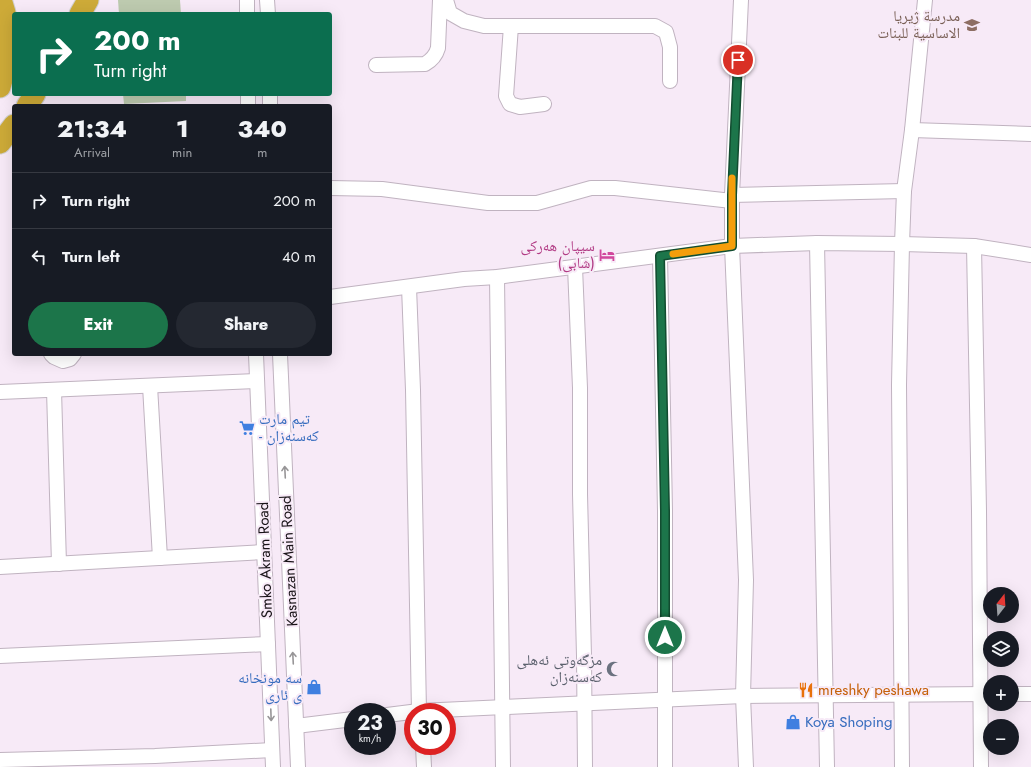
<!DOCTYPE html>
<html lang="en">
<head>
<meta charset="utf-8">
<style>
	:root { --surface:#171b24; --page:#242831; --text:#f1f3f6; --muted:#9ea1a6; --line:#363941; --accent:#1c754a }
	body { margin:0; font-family:Jost,"Noto Naskh Arabic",sans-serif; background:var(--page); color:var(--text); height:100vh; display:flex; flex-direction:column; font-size:15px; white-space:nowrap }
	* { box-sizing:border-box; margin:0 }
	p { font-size:13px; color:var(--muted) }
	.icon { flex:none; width:22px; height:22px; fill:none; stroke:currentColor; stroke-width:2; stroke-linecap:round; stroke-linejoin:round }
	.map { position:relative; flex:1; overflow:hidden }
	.sheet { position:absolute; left:12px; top:104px; width:320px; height:252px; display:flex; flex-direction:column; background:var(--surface); border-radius:4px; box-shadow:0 4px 16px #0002 }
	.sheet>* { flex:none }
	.hud { position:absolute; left:12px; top:12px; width:320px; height:84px; border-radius:4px; box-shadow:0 4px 16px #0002; background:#0b6e4f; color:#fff; overflow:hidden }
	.needle { width:26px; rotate:17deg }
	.fabs { position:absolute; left:983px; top:587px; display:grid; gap:8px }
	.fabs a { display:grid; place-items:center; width:36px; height:36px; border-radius:50%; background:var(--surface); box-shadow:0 4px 16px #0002; font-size:20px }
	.speed { position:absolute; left:344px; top:703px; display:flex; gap:8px; font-size:20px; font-weight:700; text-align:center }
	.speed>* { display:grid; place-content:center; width:52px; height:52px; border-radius:50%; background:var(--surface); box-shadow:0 4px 16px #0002; line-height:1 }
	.speed small { font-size:10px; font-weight:400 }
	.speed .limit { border:6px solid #d22; background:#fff; color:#111 }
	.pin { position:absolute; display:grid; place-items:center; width:34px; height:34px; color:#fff; margin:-17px; border:2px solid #fff; border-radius:50%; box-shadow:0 1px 4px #0007 }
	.me { position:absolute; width:44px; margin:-22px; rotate:0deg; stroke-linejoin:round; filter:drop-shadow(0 0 3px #0008) }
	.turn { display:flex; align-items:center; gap:14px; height:84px; padding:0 16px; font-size:18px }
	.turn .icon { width:52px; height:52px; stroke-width:2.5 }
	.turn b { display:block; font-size:28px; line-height:34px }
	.eta { display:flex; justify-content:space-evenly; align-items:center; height:68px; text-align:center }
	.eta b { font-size:24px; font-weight:800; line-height:28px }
	.cta { display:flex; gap:8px; margin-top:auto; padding:8px 16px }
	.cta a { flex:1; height:46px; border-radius:24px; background:var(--accent); color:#fff; font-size:16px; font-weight:800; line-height:46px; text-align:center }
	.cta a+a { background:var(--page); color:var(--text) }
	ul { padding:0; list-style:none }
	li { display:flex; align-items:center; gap:12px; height:56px; padding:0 16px; border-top:1px solid var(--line) }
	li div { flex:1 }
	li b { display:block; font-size:15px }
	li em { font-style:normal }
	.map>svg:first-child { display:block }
</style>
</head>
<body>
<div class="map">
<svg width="1031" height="767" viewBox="0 0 1031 767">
	<rect width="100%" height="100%" fill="#f7eaf7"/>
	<g fill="#bdcaaf">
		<path d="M118,0h62l1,14h-62z"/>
		<path d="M123,94h63v7l-62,3z"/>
	</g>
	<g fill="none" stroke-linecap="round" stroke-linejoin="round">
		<defs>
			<g id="minor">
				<path d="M247,0v14"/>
				<path d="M267,0l1,14"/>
				<path d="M446,0l4,13 14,8 20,5h171l11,6 4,15v34"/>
				<path d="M741,0l-9,195v51l14,334 -3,116 3,71"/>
				<path d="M511,26l-5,70 4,8 10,3 24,-3"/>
				<path d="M376,65l49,-1c7,-4 11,-9 13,-16l2,-48"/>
				<path d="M248,94v12"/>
				<path d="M270,94v12"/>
				<path d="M912,130l119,4"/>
				<path d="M330,188l52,1 106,14h49l54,-15h24l117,13"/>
				<path d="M732,195l172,-4"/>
				<path d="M817,243l10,524"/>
				<path d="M974,246l5,265 2,256"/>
				<path d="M660,256l5,255v256"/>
				<path d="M575,267l5,121v106l4,162 1,111"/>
				<path d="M497,277l6,490"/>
				<path d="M409,287l4,103 6,322"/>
				<path d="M330,297l134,-18 33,-2 235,-31 85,-3 85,1 72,2 57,9"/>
				<path d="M51,354l3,3 9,4 7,-2 4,-5"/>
				<path d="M256,354l17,413"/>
				<path d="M280,354l18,413"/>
				<path d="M150,386l10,172"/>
				<path d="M54,390l5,174"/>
				<path d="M0,392l257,-11"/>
				<path d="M0,567l264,-15"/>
				<path d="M0,656l268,-12"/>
				<path d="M1012,694h19"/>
				<path d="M387,715l32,-4 324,-15 247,-2"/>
				<path d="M296,726l57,-7"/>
				<path d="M423,746l1,21"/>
				<path d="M0,760l155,-4 117,-6"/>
				<path d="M902,767l-3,-382 3,-141 2,-53 8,-61 13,-130"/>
			</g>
			<g id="highway">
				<path d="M80,14l8,-14"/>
				<path d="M0,87c9,-28 12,-59 1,-87"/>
				<path d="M27,106l8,-12"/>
				<path d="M0,143l14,-18"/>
			</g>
		</defs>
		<use href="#minor" stroke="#c0b3c0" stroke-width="16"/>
		<use href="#highway" stroke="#d1d0d1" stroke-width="23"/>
		<use href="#minor" stroke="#fff" stroke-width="14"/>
		<use href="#highway" stroke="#cdaa38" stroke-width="21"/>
	</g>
	<defs><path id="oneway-shaft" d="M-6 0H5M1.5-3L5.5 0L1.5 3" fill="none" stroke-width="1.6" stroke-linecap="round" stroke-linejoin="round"/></defs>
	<g stroke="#979597">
		<use href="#oneway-shaft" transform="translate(285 472) rotate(-93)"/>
		<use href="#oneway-shaft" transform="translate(293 658) rotate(-93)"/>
		<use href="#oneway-shaft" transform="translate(271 715) rotate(88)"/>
	</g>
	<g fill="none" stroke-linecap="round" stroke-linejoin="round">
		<defs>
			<path id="route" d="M665,637v-126l-5,-255 72,-10v-51l6,-135"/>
		</defs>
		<use href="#route" stroke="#124c30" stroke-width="10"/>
		<use href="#route" stroke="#1c754a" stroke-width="7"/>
		<path stroke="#f59e0b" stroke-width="7" d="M673,254l59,-8v-68"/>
	</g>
	<defs>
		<symbol id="school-bare" viewBox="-9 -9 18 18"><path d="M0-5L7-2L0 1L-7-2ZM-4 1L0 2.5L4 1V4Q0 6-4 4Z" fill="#8d6e63" stroke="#f7eaf7" stroke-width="2.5" paint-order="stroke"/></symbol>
		<symbol id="hotel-bare" viewBox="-9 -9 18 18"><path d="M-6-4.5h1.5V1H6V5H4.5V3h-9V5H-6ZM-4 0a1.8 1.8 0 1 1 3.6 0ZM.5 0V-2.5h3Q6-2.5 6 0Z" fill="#d1479c" stroke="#f7eaf7" stroke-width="2.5" paint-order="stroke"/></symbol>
		<symbol id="supermarket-bare" viewBox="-9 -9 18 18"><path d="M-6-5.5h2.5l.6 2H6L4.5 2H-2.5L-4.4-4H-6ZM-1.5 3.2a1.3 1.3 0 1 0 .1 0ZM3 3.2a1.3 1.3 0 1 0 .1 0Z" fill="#3f7fe0" stroke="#f7eaf7" stroke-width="2.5" paint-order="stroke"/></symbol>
		<symbol id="mosque-bare" viewBox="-9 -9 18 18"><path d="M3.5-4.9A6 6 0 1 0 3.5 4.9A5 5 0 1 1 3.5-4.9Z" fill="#6b7280" stroke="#f7eaf7" stroke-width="2.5" paint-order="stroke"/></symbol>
		<symbol id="shop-bare" viewBox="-9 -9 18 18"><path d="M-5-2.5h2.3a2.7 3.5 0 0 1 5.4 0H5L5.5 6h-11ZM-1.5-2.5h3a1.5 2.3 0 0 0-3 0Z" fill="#3f7fe0" stroke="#f7eaf7" stroke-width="2.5" paint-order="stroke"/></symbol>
		<symbol id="restaurant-bare" viewBox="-9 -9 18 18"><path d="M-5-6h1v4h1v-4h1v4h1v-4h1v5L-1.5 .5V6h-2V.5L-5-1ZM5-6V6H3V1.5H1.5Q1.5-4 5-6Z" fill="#e8710a" stroke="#f7eaf7" stroke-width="2.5" paint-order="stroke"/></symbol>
	</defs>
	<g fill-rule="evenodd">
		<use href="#school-bare" x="961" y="14" width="22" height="22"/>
		<use href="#hotel-bare" x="596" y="244" width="22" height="22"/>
		<use href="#supermarket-bare" x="236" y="417" width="22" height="22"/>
		<use href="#mosque-bare" x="603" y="658" width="22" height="22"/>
		<use href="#shop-bare" x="303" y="676" width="22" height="22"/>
		<use href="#restaurant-bare" x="795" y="679" width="22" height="22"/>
		<use href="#shop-bare" x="782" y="711" width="22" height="22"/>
	</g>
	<g text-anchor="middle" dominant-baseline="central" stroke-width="4" stroke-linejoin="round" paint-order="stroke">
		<g font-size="15" fill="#785e54" stroke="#f7eaf7" text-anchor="end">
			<text x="960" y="16">مدرسة ژيريا<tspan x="960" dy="17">الاساسية للبنات</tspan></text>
		</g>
		<g font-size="15" fill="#b23c85" stroke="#f7eaf7" text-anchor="end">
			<text x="595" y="246">سیپان هەرکی<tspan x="595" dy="17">(شابی)</tspan></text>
		</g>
		<g font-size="15" fill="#366cbe" stroke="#f7eaf7" text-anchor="start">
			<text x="259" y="419">تیم مارت<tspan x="259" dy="17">- کەسنەزان</tspan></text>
			<text x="302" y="678" text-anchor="end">سه مونخانه<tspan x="302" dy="17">ی ئاری</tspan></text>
			<text x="805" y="722">Koya Shoping</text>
		</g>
		<g font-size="15" fill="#181317" stroke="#f7eaf7">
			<text transform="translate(265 560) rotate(-92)">Smko Akram Road</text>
			<text transform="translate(289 561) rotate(-93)">Kasnazan Main Road</text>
		</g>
		<g font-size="15" fill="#5b616d" stroke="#f7eaf7" text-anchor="end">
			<text x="602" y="660">مزگەوتی ئەهلی<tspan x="602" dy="17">کەسنەزان</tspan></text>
		</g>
		<g font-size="15" fill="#c56008" stroke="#f7eaf7" text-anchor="start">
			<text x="818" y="690">mreshky peshawa</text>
		</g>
	</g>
</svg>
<div class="fabs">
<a><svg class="needle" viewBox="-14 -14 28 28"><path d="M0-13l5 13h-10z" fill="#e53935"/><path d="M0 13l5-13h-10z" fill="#9ea1a6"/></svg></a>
<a><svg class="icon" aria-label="layers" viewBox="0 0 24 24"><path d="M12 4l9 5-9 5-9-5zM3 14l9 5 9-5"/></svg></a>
<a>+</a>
<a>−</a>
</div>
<div class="speed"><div>23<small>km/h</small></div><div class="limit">30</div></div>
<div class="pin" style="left:738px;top:60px;background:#d93025"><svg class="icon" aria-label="arrive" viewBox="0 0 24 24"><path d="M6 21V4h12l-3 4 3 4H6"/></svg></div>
<svg class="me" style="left:665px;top:637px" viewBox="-20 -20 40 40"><circle r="17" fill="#1c754a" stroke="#fff" stroke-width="3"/><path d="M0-11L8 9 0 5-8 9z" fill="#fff"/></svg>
<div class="hud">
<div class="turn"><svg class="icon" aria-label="right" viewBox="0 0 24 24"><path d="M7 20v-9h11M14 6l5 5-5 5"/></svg><div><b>200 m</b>Turn right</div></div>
</div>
<section class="sheet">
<div class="eta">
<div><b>21:34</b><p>Arrival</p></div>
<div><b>1</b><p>min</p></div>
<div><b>340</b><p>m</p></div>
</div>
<ul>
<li><svg class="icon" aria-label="right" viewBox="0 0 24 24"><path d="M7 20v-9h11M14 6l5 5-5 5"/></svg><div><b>Turn right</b></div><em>200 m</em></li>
<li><svg class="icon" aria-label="left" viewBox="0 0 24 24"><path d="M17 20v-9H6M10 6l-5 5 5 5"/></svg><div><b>Turn left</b></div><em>40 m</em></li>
</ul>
<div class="cta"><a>Exit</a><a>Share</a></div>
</section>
</div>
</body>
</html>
